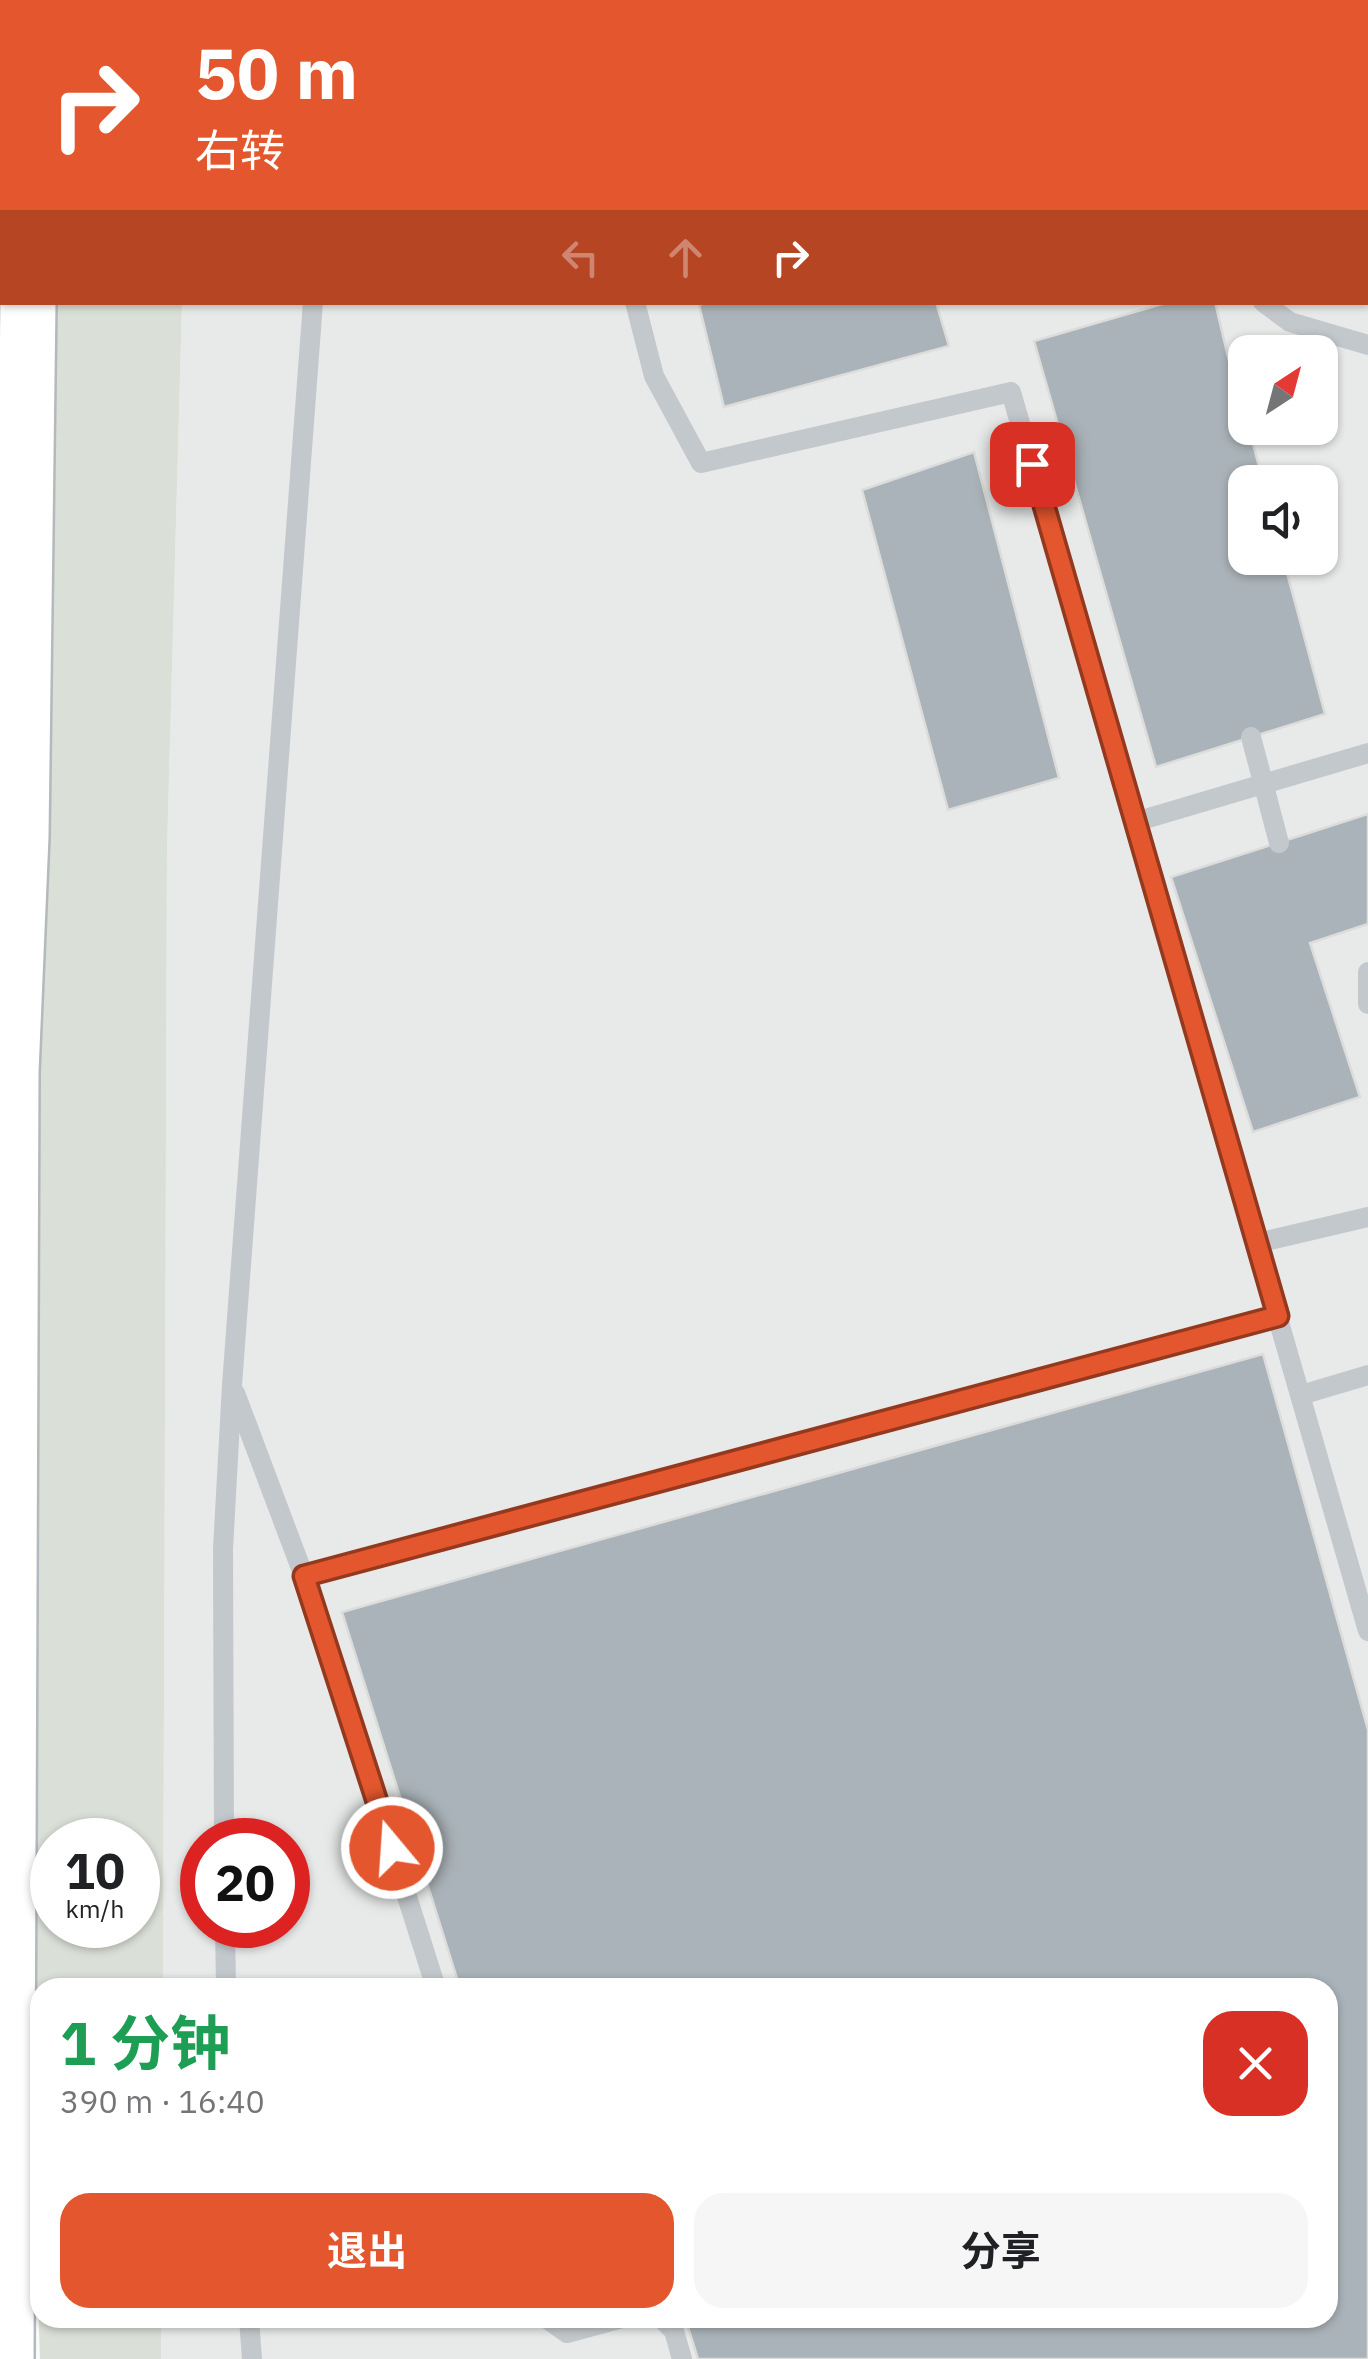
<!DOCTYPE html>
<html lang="zh">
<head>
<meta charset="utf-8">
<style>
	:root { --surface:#fff; --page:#f6f6f6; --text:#202124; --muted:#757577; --accent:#e4572e }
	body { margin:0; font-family:"IBM Plex Sans","Noto Sans SC",sans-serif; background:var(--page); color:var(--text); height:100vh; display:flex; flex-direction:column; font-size:38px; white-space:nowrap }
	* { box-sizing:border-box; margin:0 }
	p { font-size:32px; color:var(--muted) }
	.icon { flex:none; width:55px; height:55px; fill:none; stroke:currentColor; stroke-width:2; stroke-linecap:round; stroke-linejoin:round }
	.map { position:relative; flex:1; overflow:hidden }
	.side { position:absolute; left:30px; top:1978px; width:1308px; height:350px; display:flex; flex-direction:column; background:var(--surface); border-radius:30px; box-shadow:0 2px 8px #0004 }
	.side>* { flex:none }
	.hud { position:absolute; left:0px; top:0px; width:1370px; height:305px; box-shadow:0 2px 8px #0004; background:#e4572e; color:#fff; overflow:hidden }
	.needle { width:65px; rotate:36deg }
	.buttons { position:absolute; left:1228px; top:335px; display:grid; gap:20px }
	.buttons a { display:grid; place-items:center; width:110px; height:110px; border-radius:20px; background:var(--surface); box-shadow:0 2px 8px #0004; font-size:50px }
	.speed { position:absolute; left:30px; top:1818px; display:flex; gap:20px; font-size:50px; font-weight:700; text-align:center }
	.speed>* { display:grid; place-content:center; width:130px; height:130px; border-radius:50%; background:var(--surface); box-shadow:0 2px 8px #0004; line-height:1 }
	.speed small { font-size:25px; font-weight:400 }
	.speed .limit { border:15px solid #d22; background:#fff; color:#111 }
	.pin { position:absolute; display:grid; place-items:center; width:85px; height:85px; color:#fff; margin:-42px; border-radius:20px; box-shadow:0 5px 15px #0006 }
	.me { position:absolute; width:110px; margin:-55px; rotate:342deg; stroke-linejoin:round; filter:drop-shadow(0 0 8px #0008) }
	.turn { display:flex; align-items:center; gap:35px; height:210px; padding:0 30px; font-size:45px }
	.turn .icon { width:130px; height:130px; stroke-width:2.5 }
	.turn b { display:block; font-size:70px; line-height:85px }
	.lanes { display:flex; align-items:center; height:95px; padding:0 30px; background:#0003; justify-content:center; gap:50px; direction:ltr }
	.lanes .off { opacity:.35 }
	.round { display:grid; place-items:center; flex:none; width:105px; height:105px; border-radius:30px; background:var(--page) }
	.headline { display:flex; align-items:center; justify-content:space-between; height:170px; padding:0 30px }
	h1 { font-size:60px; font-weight:700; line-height:75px; color:#1e9e55 }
	.cta { display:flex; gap:20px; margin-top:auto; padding:20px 30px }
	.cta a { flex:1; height:115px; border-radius:30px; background:var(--accent); color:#fff; font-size:40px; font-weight:700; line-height:115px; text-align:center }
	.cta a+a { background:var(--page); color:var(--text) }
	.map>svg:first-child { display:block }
</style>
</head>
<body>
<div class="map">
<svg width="1368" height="2359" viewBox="0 0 1368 2359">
	<rect width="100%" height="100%" fill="#fafaf8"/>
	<g fill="#e8e9e9" fill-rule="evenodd">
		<rect x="190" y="0" width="508" height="2"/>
		<path d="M1368,235v2124h-1207v-41h1167v-330l-1165,-1 4,-1135 15,-549 1186,-1zM1245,352h75v76h-75zM1245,482h75v76h-75zM202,1840h86v85h-86z"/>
	</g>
	<g fill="#dadfd7" fill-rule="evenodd">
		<path d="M0,0h18l-16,2 -2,746z"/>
		<path d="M42,303h140l-15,549 -4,1135 -123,1v330h121v41h-121l-8,-225zM52,1840h86v85h-86z"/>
	</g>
	<g fill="#aab3b9" stroke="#dcdcda" stroke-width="2.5">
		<path d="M798,0h570v196v-194z"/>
		<path d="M709,302h227l13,44 -225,61 -25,-102z"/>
		<path d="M1169,302h46l30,126h4l14,54h-18v76h38l42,156 -169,53 -122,-426z"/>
		<path d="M974,452l85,326 -111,32 -86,-320z"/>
		<path d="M1368,814v110l-58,19 50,154 -107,35 -82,-255z"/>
		<path d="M1263,1354l105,376v629h-670l-13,-41h643v-330h-868l-118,-376z"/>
	</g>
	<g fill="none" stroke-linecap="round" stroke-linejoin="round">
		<defs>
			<g id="trunk">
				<path d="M32,2v-2"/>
				<path d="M6,2359l5,-1287 10,-236 7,-534"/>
			</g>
		</defs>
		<use href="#trunk" stroke="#b4b9bd" stroke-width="60"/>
		<g stroke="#c3c8cc" stroke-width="20">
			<path d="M335,2v-2"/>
			<path d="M626,2v-2"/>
			<path d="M635,302l19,74 47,87 310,-71 357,1239"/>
			<path d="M1263,302l27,20 78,23"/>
			<path d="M1251,737l28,106"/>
			<path d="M1135,822l233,-69"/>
			<path d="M1368,972v32"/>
			<path d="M1257,1243l111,-26"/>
			<path d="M235,1393l79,210 122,385"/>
			<path d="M1301,1395l67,-20"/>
			<path d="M304,1576l974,-260"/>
			<path d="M224,1840l-1,-291 9,-164 81,-1083"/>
			<path d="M225,1925l1,63"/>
			<path d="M249,2318l3,41"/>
			<path d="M546,2318l21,15 55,-15"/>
			<path d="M661,2318l13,13 8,28"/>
		</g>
		<use href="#trunk" stroke="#fff" stroke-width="55"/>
	</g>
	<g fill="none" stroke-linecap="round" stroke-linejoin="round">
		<defs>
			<path id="route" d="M392,1848l-88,-272 974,-260 -246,-852"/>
		</defs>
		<use href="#route" stroke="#94391e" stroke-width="25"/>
		<use href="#route" stroke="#e4572e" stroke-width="18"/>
	</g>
</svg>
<div class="buttons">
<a><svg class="needle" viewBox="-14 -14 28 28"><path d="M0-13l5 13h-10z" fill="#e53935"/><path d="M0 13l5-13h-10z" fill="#757577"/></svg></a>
<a><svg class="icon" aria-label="sound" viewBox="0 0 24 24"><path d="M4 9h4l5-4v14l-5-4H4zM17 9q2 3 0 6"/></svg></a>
</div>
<div class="speed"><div>10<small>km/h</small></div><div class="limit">20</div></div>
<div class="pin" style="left:1032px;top:464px;background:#d93025"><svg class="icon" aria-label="arrive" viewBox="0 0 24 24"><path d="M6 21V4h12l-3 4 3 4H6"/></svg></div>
<svg class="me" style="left:392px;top:1848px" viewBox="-20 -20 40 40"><circle r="17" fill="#e4572e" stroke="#fff" stroke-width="3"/><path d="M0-11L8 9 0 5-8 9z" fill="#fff"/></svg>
<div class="hud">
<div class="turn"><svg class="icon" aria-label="right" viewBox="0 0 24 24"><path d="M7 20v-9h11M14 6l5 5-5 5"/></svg><div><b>50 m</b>右转</div></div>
<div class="lanes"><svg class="icon off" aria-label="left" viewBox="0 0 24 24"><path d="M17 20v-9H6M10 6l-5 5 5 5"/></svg><svg class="icon off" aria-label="ahead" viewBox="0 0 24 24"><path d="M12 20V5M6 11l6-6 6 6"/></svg><svg class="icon" aria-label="right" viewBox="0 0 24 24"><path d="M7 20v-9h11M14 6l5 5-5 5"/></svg></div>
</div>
<section class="side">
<div class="headline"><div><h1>1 分钟</h1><p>390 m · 16:40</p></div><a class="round" style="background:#d93025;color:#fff"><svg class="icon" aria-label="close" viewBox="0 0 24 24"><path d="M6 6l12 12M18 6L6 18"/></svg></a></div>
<div class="cta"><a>退出</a><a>分享</a></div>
</section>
</div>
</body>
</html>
